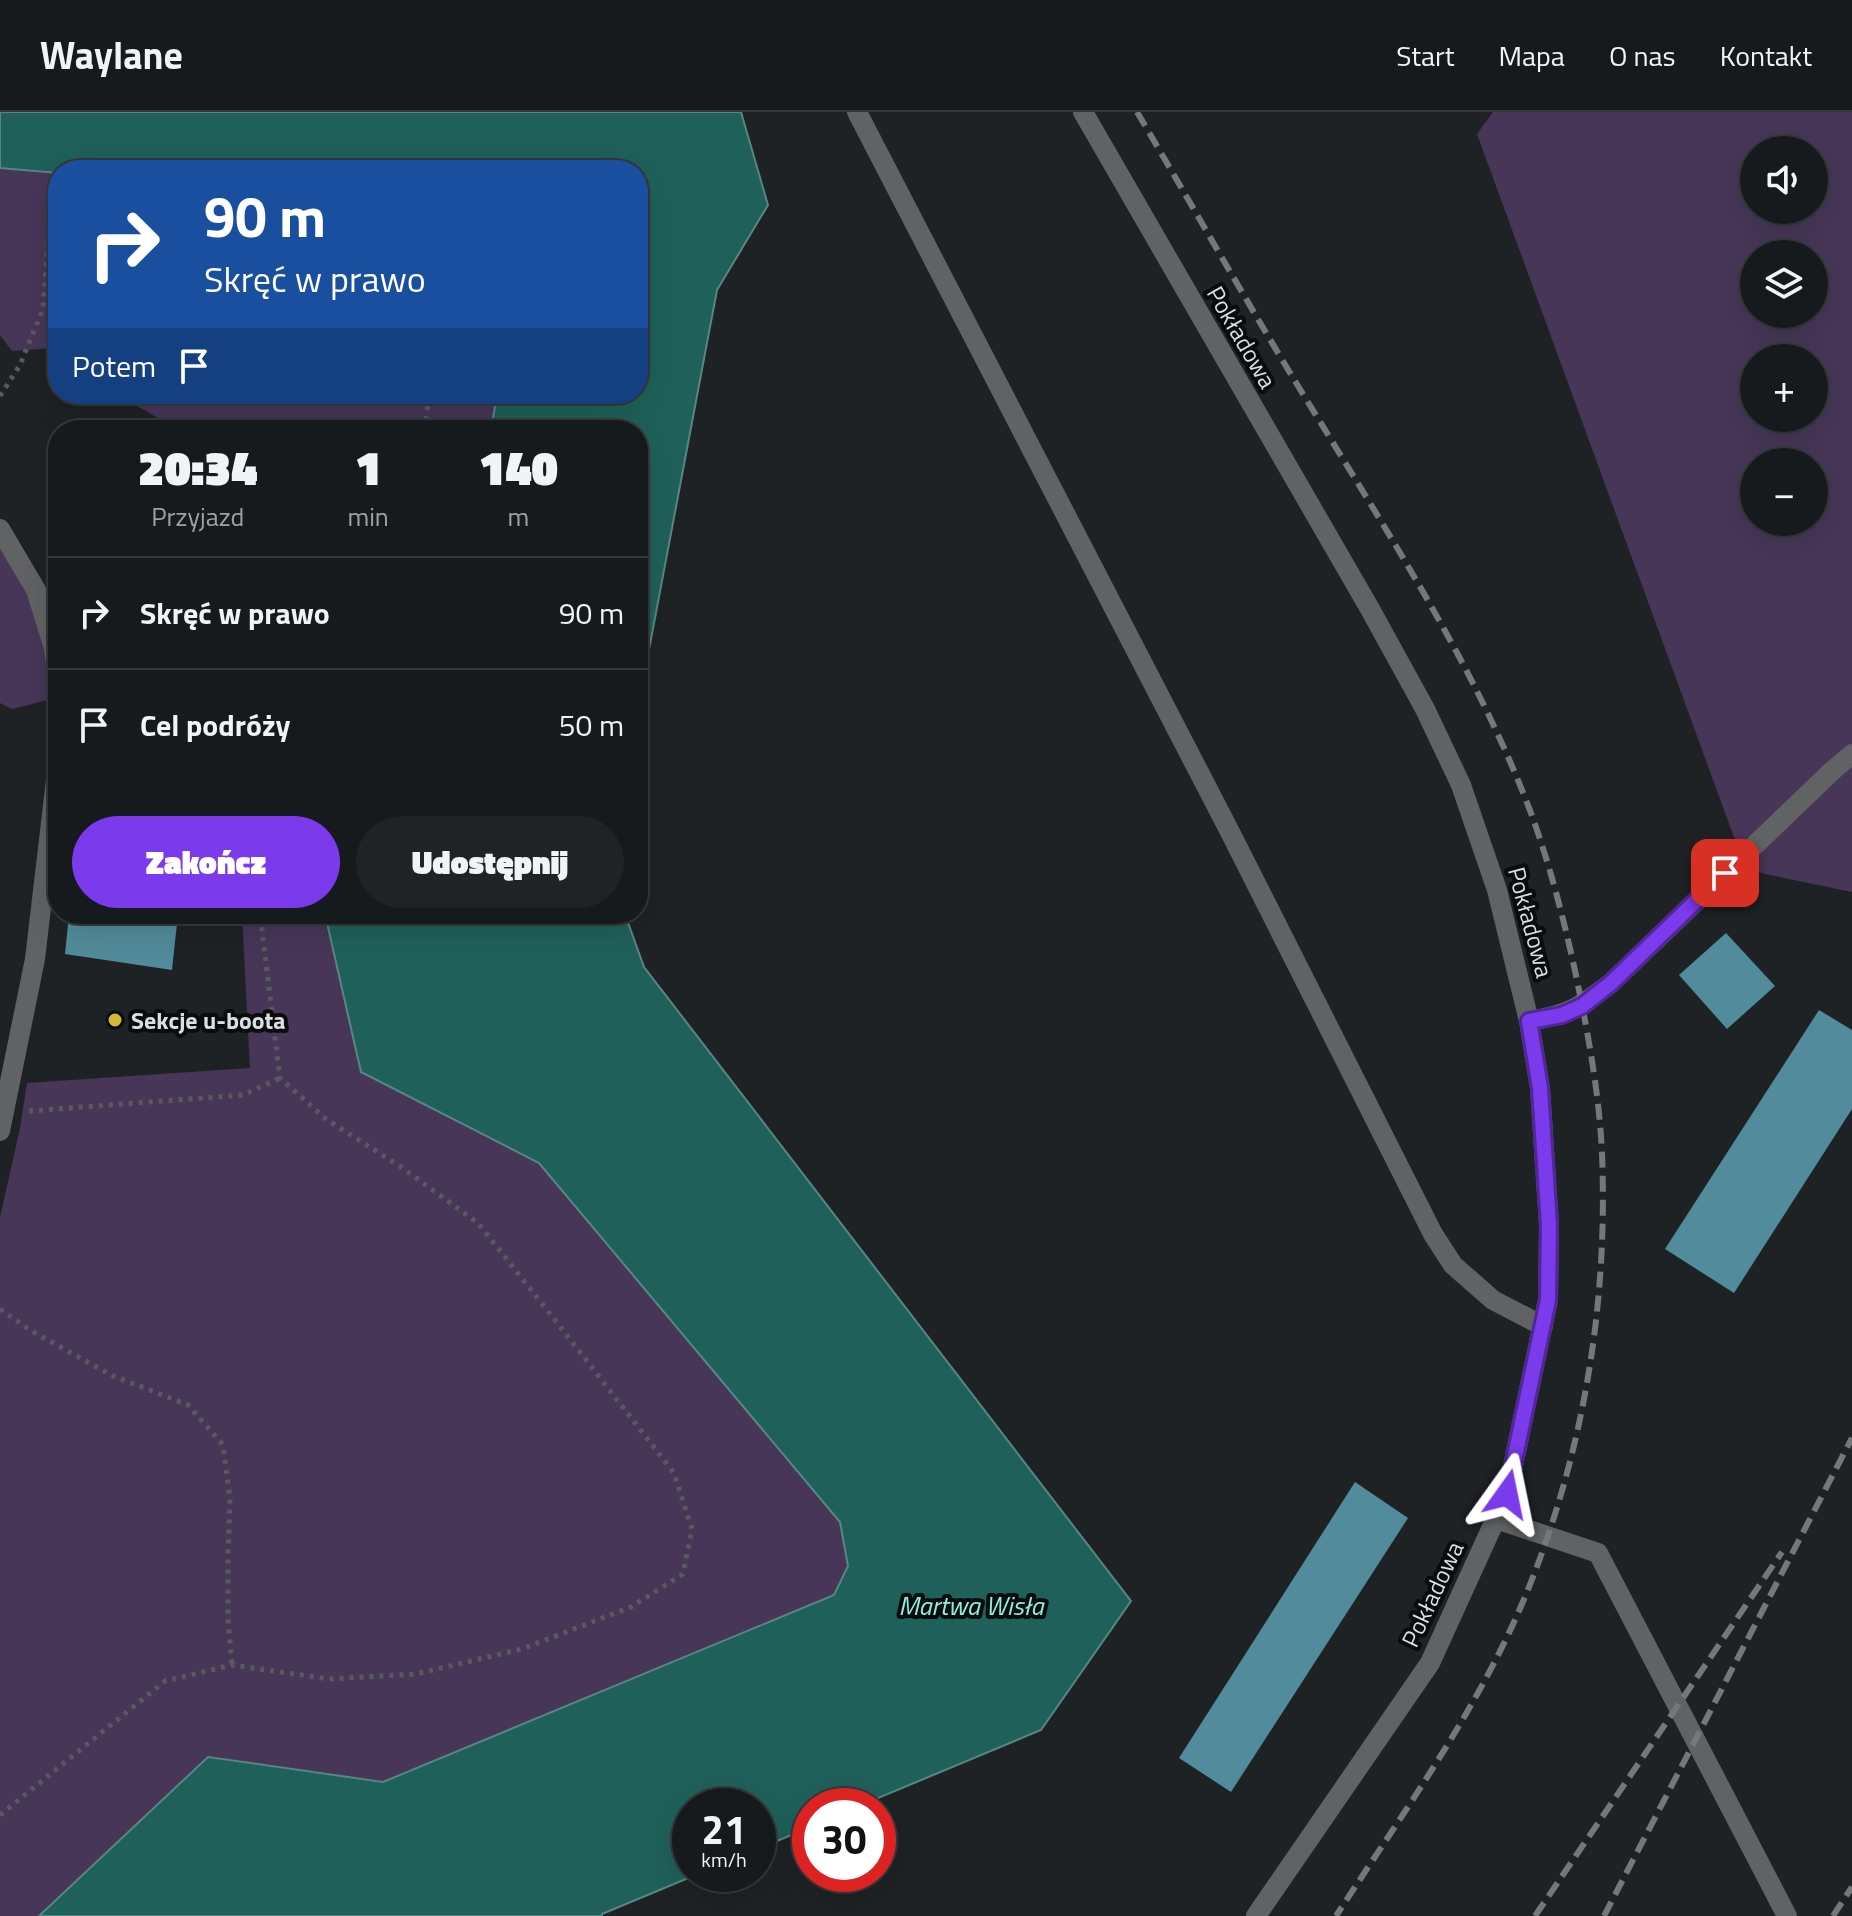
<!DOCTYPE html>
<html lang="pl">
<head>
<meta charset="utf-8">
<style>
	:root { --surface:#161a1c; --page:#1f2325; --text:#f1f3f6; --muted:#9ea1a3; --line:#35383b; --accent:#7c3aed }
	body { margin:0; font-family:"Titillium Web",sans-serif; background:var(--page); color:var(--text); height:100vh; display:flex; flex-direction:column; font-size:30px; white-space:nowrap }
	* { box-sizing:border-box; margin:0 }
	p { font-size:26px; color:var(--muted) }
	.icon { flex:none; width:44px; height:44px; fill:none; stroke:currentColor; stroke-width:2; stroke-linecap:round; stroke-linejoin:round }
	.map { position:relative; flex:1; overflow:hidden }
	.drawer { position:absolute; left:48px; top:308px; width:600px; height:504px; display:flex; flex-direction:column; background:var(--surface); border-radius:32px; box-shadow:0 8px 32px #0002,0 0 0 2px var(--line) }
	.drawer>* { flex:none }
	.guide { position:absolute; left:48px; top:48px; width:600px; height:244px; border-radius:32px; box-shadow:0 8px 32px #0002,0 0 0 2px var(--line); background:#1a4fa0; color:#fff; overflow:hidden }
	.fabs { position:absolute; left:1740px; top:24px; display:grid; gap:16px }
	.fabs a { display:grid; place-items:center; width:88px; height:88px; border-radius:50%; background:var(--surface); box-shadow:0 8px 32px #0002,0 0 0 2px var(--line); font-size:40px }
	.speed { position:absolute; left:672px; top:1676px; display:flex; gap:16px; font-size:40px; font-weight:700; text-align:center }
	.speed>* { display:grid; place-content:center; width:104px; height:104px; border-radius:50%; background:var(--surface); box-shadow:0 8px 32px #0002,0 0 0 2px var(--line); line-height:1 }
	.speed small { font-size:20px; font-weight:400 }
	.speed .limit { border:12px solid #d22; background:#fff; color:#111 }
	.pin { position:absolute; display:grid; place-items:center; width:68px; height:68px; color:#fff; margin:-34px; border-radius:16px; box-shadow:0 4px 12px #0006 }
	.me { position:absolute; width:88px; margin:-44px; rotate:12deg; stroke-linejoin:round; filter:drop-shadow(0 0 6px #0008) }
	.turn { display:flex; align-items:center; gap:28px; height:168px; padding:0 24px; font-size:36px }
	.turn .icon { width:104px; height:104px; stroke-width:2.5 }
	.turn b { display:block; font-size:56px; line-height:68px }
	.then { display:flex; align-items:center; height:76px; padding:0 24px; background:#0003; gap:16px; font-size:30px }
	.eta { display:flex; justify-content:space-evenly; align-items:center; height:136px; text-align:center }
	.eta b { font-size:48px; font-weight:800; line-height:56px }
	.button { display:flex; gap:16px; margin-top:auto; padding:16px 24px }
	.button a { flex:1; height:92px; border-radius:48px; background:var(--accent); color:#fff; font-size:32px; font-weight:800; line-height:92px; text-align:center }
	.button a+a { background:var(--page); color:var(--text) }
	ul { padding:0; list-style:none }
	li { display:flex; align-items:center; gap:24px; height:112px; padding:0 24px; border-top:2px solid var(--line) }
	li div { flex:1 }
	li b { display:block; font-size:30px }
	li em { font-style:normal }
	header { display:flex; align-items:center; gap:48px; box-sizing:border-box; height:112px; padding:0 40px; background:var(--surface); border-bottom:2px solid var(--line) }
	header strong { font-size:38px }
	nav { display:flex; gap:44px; margin-inline-start:auto; font-size:28px }
	.map>svg:first-child { display:block }
</style>
</head>
<body>
<header>
<strong>Waylane</strong>
<nav><a>Start</a><a>Mapa</a><a>O nas</a><a>Kontakt</a></nav>
</header>
<div class="map">
<svg width="1852" height="1804" viewBox="0 0 1852 1804">
	<rect width="100%" height="100%" fill="#1e2225"/>
	<g fill="#473658" fill-rule="evenodd">
		<path d="M1493,0h359v780l-106,-22 -269,-736zM1754,38h60v60h-60zM1754,142h60v60h-60zM1754,246h60v60h-60zM1754,350h60v60h-60z"/>
		<path d="M0,56l58,5v179l-5,-4 -41,3 -12,-16z"/>
		<path d="M117,282h440l-7,36h-372z"/>
		<path d="M0,431l9,9 41,98 2,49 -40,10 -12,-6z"/>
		<path d="M242,802h221l475,640 -591,362h-347v-699l20,-89 7,-45 223,-15z"/>
	</g>
	<g fill="#20605a" stroke="#588682" stroke-width="2">
		<path d="M0,0h741l27,93 -51,85 -79,418v-278h-147l6,-36h141v-224h-580v3l-58,-5z"/>
		<path d="M325,802h300l19,53 487,634 -90,129 -182,76h-49v21l-52,22v-43h-68v68h8l-96,40v2h-563l169,-159 175,25 451,-187 14,-29 -8,-44 -301,-359 -178,-91z"/>
	</g>
	<g fill="#528b9b">
		<path d="M69,802h109l-6,56 -107,-16z"/>
		<path d="M1726,821l49,53 -48,43 -48,-54z"/>
		<path d="M1819,898l33,20v79l-118,184 -69,-44z"/>
		<path d="M1355,1370l53,36 -177,274 -52,-34z"/>
	</g>
	<g fill="none" stroke-linecap="round" stroke-linejoin="round">
		<g stroke="#575b5e" stroke-width="5" stroke-dasharray="4 6" stroke-linecap="butt">
			<path d="M0,284l20,-31 23,-56 5,-66 10,-6"/>
			<path d="M424,318l6,-36"/>
			<path d="M29,999l214,-16 37,-17"/>
			<path d="M0,1197l30,21 81,45 77,30 35,40 7,55 -2,58v60l4,47"/>
			<path d="M0,1703l165,-134 67,-16 97,14 87,-5 106,-25 109,-42 52,-33 9,-45 -18,-56 -123,-158 -73,-92 -77,-56 -75,-48 -46,-41 -20,-164"/>
		</g>
		<g stroke="#616264" stroke-width="20">
			<path d="M857,0l373,720 203,402 20,31 40,35 50,26"/>
			<path d="M0,417l36,61"/>
			<path d="M1496,1407l102,34 189,363"/>
		</g>
		<g stroke="#616264" stroke-width="20">
			<path d="M1083,0l287,497 55,100 36,76 36,105 32,131 11,67 9,137 -1,75 -41,194 -77,169 -174,253"/>
			<path d="M36,478l18,58 4,30"/>
			<path d="M1529,909c40,-6 51,-14 82,-38l221,-212 20,-17"/>
			<path d="M0,1019l35,-172 23,-196"/>
		</g>
		<g stroke="#75787b" stroke-width="6" stroke-dasharray="16 8" stroke-linecap="butt">
			<path d="M1137,0c61,103 119,207 182,308 74,121 152,242 205,375 22,55 37,113 50,171 13,62 25,124 28,187 6,146 -17,292 -71,429 -47,120 -125,226 -195,334"/>
			<path d="M1535,1804l247,-364"/>
			<path d="M1604,1804l248,-478"/>
			<path d="M1833,1804l19,-29"/>
		</g>
	</g>
	<g fill="none" stroke-linecap="round" stroke-linejoin="round">
		<defs>
			<path id="route" d="M1507,1382l41,-194 1,-75 -9,-137 -11,-67 33,-6 20,-9 29,-23 114,-110"/>
		</defs>
		<use href="#route" stroke="#51269a" stroke-width="20"/>
		<use href="#route" stroke="#7c3aed" stroke-width="14"/>
	</g>
	<circle fill="#d0b836" stroke="#090b0c" stroke-width="3" cx="115" cy="908" r="8"/>
	<g text-anchor="middle" dominant-baseline="central" stroke-width="8" stroke-linejoin="round" paint-order="stroke">
		<g font-size="24" fill="#dcdee1" stroke="#090b0c">
			<text transform="translate(1242 225) rotate(60)">Pokładowa</text>
			<text transform="translate(1531 810) rotate(75)">Pokładowa</text>
			<text transform="translate(1432 1482) rotate(-65)">Pokładowa</text>
		</g>
		<g font-size="24" font-weight="bold" fill="#dcdee1" stroke="#090b0c" text-anchor="start">
			<text x="131" y="908">Sekcje u-boota</text>
		</g>
		<g font-size="26" font-style="italic" fill="#8cefe5" stroke="#090b0c">
			<text x="971" y="1493">Martwa Wisła</text>
		</g>
	</g>
</svg>
<div class="fabs">
<a><svg class="icon" aria-label="sound" viewBox="0 0 24 24"><path d="M4 9h4l5-4v14l-5-4H4zM17 9q2 3 0 6"/></svg></a>
<a><svg class="icon" aria-label="layers" viewBox="0 0 24 24"><path d="M12 4l9 5-9 5-9-5zM3 14l9 5 9-5"/></svg></a>
<a>+</a>
<a>−</a>
</div>
<div class="speed"><div>21<small>km/h</small></div><div class="limit">30</div></div>
<div class="pin" style="left:1725px;top:761px;background:#d93025"><svg class="icon" aria-label="arrive" viewBox="0 0 24 24"><path d="M6 21V4h12l-3 4 3 4H6"/></svg></div>
<svg class="me" style="left:1507px;top:1382px" viewBox="-20 -20 40 40"><path d="M0-17L14 15 0 8-14 15z" fill="#7c3aed" stroke="#fff" stroke-width="4"/></svg>
<div class="guide">
<div class="turn"><svg class="icon" aria-label="right" viewBox="0 0 24 24"><path d="M7 20v-9h11M14 6l5 5-5 5"/></svg><div><b>90 m</b>Skręć w prawo</div></div>
<div class="then">Potem<svg class="icon" aria-label="arrive" viewBox="0 0 24 24"><path d="M6 21V4h12l-3 4 3 4H6"/></svg></div>
</div>
<section class="drawer">
<div class="eta">
<div><b>20:34</b><p>Przyjazd</p></div>
<div><b>1</b><p>min</p></div>
<div><b>140</b><p>m</p></div>
</div>
<ul>
<li><svg class="icon" aria-label="right" viewBox="0 0 24 24"><path d="M7 20v-9h11M14 6l5 5-5 5"/></svg><div><b>Skręć w prawo</b></div><em>90 m</em></li>
<li><svg class="icon" aria-label="arrive" viewBox="0 0 24 24"><path d="M6 21V4h12l-3 4 3 4H6"/></svg><div><b>Cel podróży</b></div><em>50 m</em></li>
</ul>
<div class="button"><a>Zakończ</a><a>Udostępnij</a></div>
</section>
</div>
</body>
</html>
